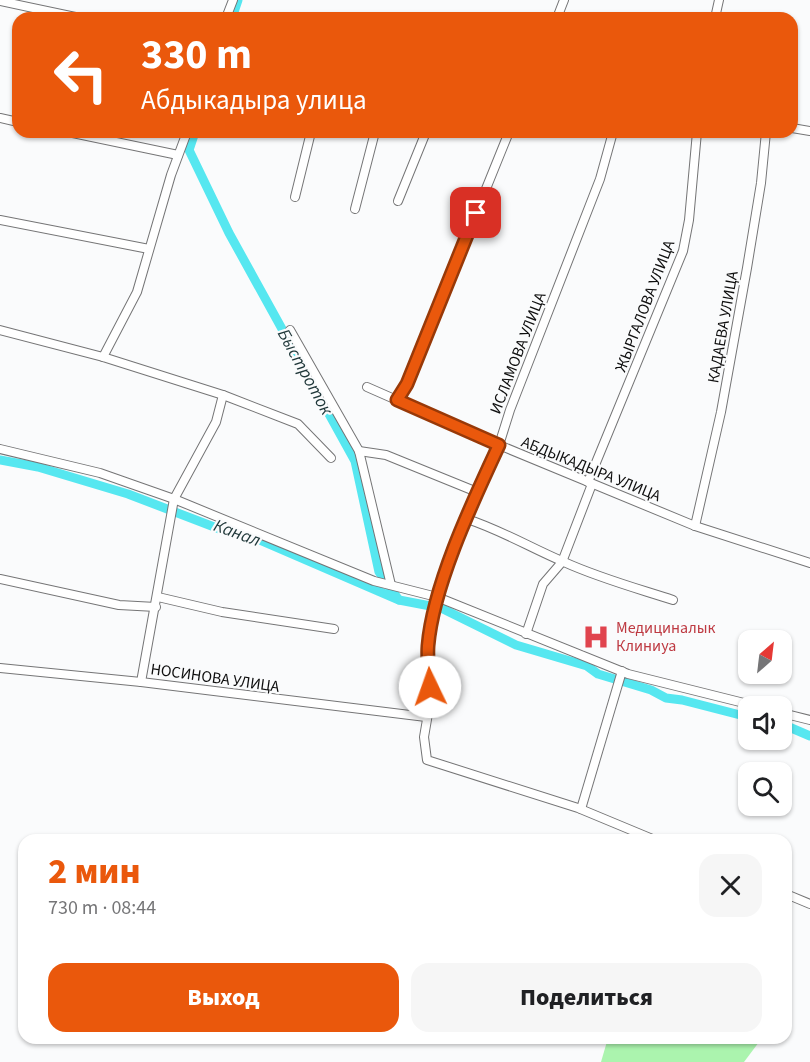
<!DOCTYPE html>
<html lang="ru">
<head>
<meta charset="utf-8">
<style>
	:root { --surface:#fff; --page:#f6f6f6; --text:#202124; --muted:#757577; --accent:#ea580c }
	body { margin:0; font-family:"Source Sans 3",sans-serif; background:var(--page); color:var(--text); height:100vh; display:flex; flex-direction:column; font-size:22px; white-space:nowrap }
	* { box-sizing:border-box; margin:0 }
	p { font-size:20px; color:var(--muted) }
	.icon { flex:none; width:33px; height:33px; fill:none; stroke:currentColor; stroke-width:2; stroke-linecap:round; stroke-linejoin:round }
	.map { position:relative; flex:1; overflow:hidden }
	.panel { position:absolute; left:18px; top:834px; width:774px; height:210px; display:flex; flex-direction:column; background:var(--surface); border-radius:18px; box-shadow:0 2px 4px #0004 }
	.panel>* { flex:none }
	.banner { position:absolute; left:12px; top:12px; width:786px; height:126px; border-radius:18px; box-shadow:0 2px 4px #0004; background:#ea580c; color:#fff; overflow:hidden }
	.needle { width:39px; rotate:28deg }
	.fabs { position:absolute; left:738px; top:630px; display:grid; gap:12px }
	.fabs a { display:grid; place-items:center; width:54px; height:54px; border-radius:12px; background:var(--surface); box-shadow:0 2px 4px #0004; font-size:30px }
	.pin { position:absolute; display:grid; place-items:center; width:51px; height:51px; color:#fff; margin:-26px; border-radius:12px; box-shadow:0 3px 9px #0006 }
	.me { position:absolute; width:66px; margin:-33px; rotate:357deg; stroke-linejoin:round; filter:drop-shadow(0 0 4px #0008) }
	.turn { display:flex; align-items:center; gap:21px; height:126px; padding:0 30px; font-size:27px }
	.turn .icon { width:78px; height:78px; stroke-width:2.5 }
	.turn b { display:block; font-size:42px; line-height:51px }
	.round { display:grid; place-items:center; flex:none; width:63px; height:63px; border-radius:18px; background:var(--page) }
	.overview { display:flex; align-items:center; justify-content:space-between; height:102px; padding:0 30px }
	h1 { font-size:36px; font-weight:800; line-height:45px; color:var(--accent) }
	.button { display:flex; gap:12px; margin-top:auto; padding:12px 30px }
	.button a { flex:1; height:69px; border-radius:18px; background:var(--accent); color:#fff; font-size:24px; font-weight:800; line-height:69px; text-align:center }
	.button a+a { background:var(--page); color:var(--text) }
	.map>svg:first-child { display:block }
</style>
</head>
<body>
<div class="map">
<svg width="810" height="1062" viewBox="0 0 810 1062">
	<rect width="100%" height="100%" fill="#fafbfc"/>
	<path fill="#abf4ae" d="M608,1038h154l-18,24h-143z"/>
	<g fill="none" stroke-linecap="round" stroke-linejoin="round">
		<g stroke="#56e7f0" stroke-width="9">
			<path d="M232,18l6,-18"/>
			<path d="M195,132l-6,18 40,83 126,228 24,111 20,28"/>
			<path d="M0,460l38,7 90,27 94,36 38,10 139,60 42,8 75,37 71,21 11,8 53,16 15,8 16,2 66,17"/>
			<path d="M782,724l28,12"/>
		</g>
		<defs>
			<g id="minor">
				<path d="M0,1l80,17"/>
				<path d="M226,18l7,-18"/>
				<path d="M557,18l7,-18"/>
				<path d="M715,18l4,-18"/>
				<path d="M0,118l18,4"/>
				<path d="M792,128l18,3"/>
				<path d="M68,132l110,23"/>
				<path d="M613,132l-13,47 -90,231 -11,35 -22,47 -40,105 -9,50 2,55 -6,35 3,23 151,48 77,32"/>
				<path d="M295,197l16,-65"/>
				<path d="M398,201l28,-69"/>
				<path d="M355,209l20,-77"/>
				<path d="M0,220l149,29"/>
				<path d="M0,330l103,27 120,38 75,29 33,34"/>
				<path d="M290,330l69,121 32,134"/>
				<path d="M103,357l34,-65 34,-117 16,-43"/>
				<path d="M367,387l132,58 196,81 115,37"/>
				<path d="M397,400l10,-16 102,-252"/>
				<path d="M0,449l100,24 74,26 200,82 63,16 191,77 128,32"/>
				<path d="M359,451l27,4 91,37"/>
				<path d="M588,482l95,-231 6,-31 8,-88"/>
				<path d="M467,519c34,11 64,29 97,43 35,16 72,26 109,38"/>
				<path d="M695,526l26,-114 26,-144 14,-85 5,-51"/>
				<path d="M0,579l119,26 37,2"/>
				<path d="M158,597l64,15 112,17"/>
				<path d="M526,634l17,-50 19,-22 30,-78"/>
				<path d="M0,668l141,14 285,35"/>
				<path d="M141,682l33,-183 42,-77 7,-27"/>
				<path d="M782,713l28,7"/>
				<path d="M581,809l41,-138"/>
				<path d="M786,894l24,10"/>
			</g>
		</defs>
		<use href="#minor" stroke="#757576" stroke-width="10"/>
		<use href="#minor" stroke="#fff" stroke-width="8"/>
	</g>
	<g fill="none" stroke-linecap="round" stroke-linejoin="round">
		<defs>
			<path id="route" d="M430,687c-1,-13 -3,-28 -2,-41 5,-61 45,-145 71,-201l-102,-45 10,-16 69,-171"/>
		</defs>
		<use href="#route" stroke="#983908" stroke-width="15"/>
		<use href="#route" stroke="#ea580c" stroke-width="10"/>
	</g>
	<defs>
		<symbol id="hospital-bare" viewBox="-9 -9 18 18"><path d="M-5-5h3v3.5h4V-5h3V5h-3V1.5h-4V5h-3Z" fill="#e0444e" stroke="#fafbfc" stroke-width="2.5" paint-order="stroke"/></symbol>
	</defs>
	<g fill-rule="evenodd">
		<use href="#hospital-bare" x="577" y="618" width="38" height="38"/>
	</g>
	<g text-anchor="middle" dominant-baseline="central" stroke-width="4.5" stroke-linejoin="round" paint-order="stroke">
		<g font-size="16" fill="#0f0f0f" stroke="#fafbfc">
			<text transform="translate(645 306) rotate(-69)">ЖЫРГАЛОВА УЛИЦА</text>
			<text transform="translate(723 327) rotate(-80)">КАДАЕВА УЛИЦА</text>
			<text transform="translate(518 353) rotate(-69)">ИСЛАМОВА УЛИЦА</text>
			<text transform="translate(591 469) rotate(22)">АБДЫКАДЫРА УЛИЦА</text>
			<text transform="translate(215 678) rotate(8)">НОСИНОВА УЛИЦА</text>
		</g>
		<g font-size="16" fill="#be3a42" stroke="#fafbfc" text-anchor="start">
			<text x="616" y="628">Медициналык<tspan x="616" dy="18">Клиниуа</tspan></text>
		</g>
		<g font-size="18" font-style="italic" fill="#1f3739" stroke="#fafbfc">
			<text transform="translate(305 372) rotate(61)">Быстроток</text>
			<text transform="translate(237 533) rotate(20)">Канал</text>
		</g>
	</g>
</svg>
<div class="fabs">
<a><svg class="needle" viewBox="-14 -14 28 28"><path d="M0-13l5 13h-10z" fill="#e53935"/><path d="M0 13l5-13h-10z" fill="#757577"/></svg></a>
<a><svg class="icon" aria-label="sound" viewBox="0 0 24 24"><path d="M4 9h4l5-4v14l-5-4H4zM17 9q2 3 0 6"/></svg></a>
<a><svg class="icon" aria-label="search" viewBox="0 0 24 24"><circle cx="10" cy="10" r="6"/><path d="M15 15l6 6"/></svg></a>
</div>
<div class="pin" style="left:476px;top:213px;background:#d93025"><svg class="icon" aria-label="arrive" viewBox="0 0 24 24"><path d="M6 21V4h12l-3 4 3 4H6"/></svg></div>
<svg class="me" style="left:430px;top:687px" viewBox="-20 -20 40 40"><circle r="19" fill="#fff"/><path d="M0-13L10 11 0 6-10 11z" fill="#ea580c"/></svg>
<div class="banner">
<div class="turn"><svg class="icon" aria-label="left" viewBox="0 0 24 24"><path d="M17 20v-9H6M10 6l-5 5 5 5"/></svg><div><b>330 m</b>Абдыкадыра улица</div></div>
</div>
<section class="panel">
<div class="overview"><div><h1>2 мин</h1><p>730 m · 08:44</p></div><a class="round"><svg class="icon" aria-label="close" viewBox="0 0 24 24"><path d="M6 6l12 12M18 6L6 18"/></svg></a></div>
<div class="button"><a>Выход</a><a>Поделиться</a></div>
</section>
</div>
</body>
</html>
